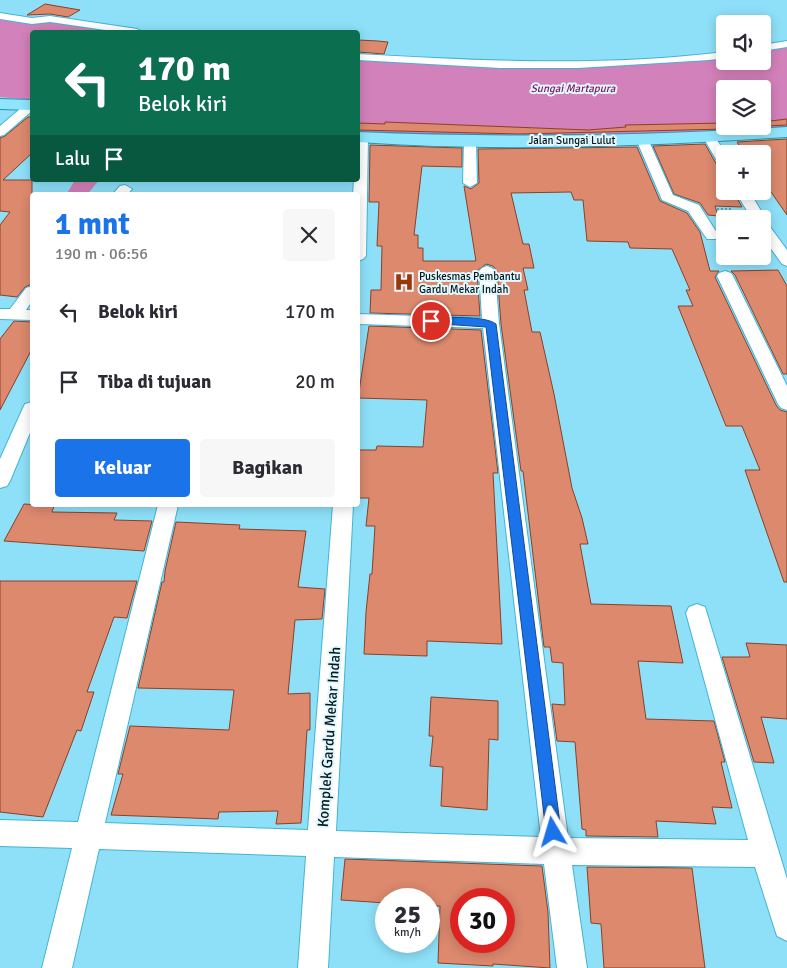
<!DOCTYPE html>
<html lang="id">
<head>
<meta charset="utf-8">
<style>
	:root { --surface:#fff; --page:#f7f7f7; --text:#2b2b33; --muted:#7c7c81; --accent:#1a73e8 }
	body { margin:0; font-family:Signika,sans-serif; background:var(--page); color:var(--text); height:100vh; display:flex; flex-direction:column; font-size:19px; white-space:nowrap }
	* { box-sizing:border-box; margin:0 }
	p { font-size:16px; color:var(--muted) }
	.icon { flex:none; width:28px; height:28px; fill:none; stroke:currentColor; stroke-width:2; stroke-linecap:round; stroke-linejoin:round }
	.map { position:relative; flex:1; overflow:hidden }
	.side { position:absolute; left:30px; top:192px; width:330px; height:315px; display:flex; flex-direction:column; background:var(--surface); border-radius:5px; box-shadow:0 2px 12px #0003 }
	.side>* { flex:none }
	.banner { position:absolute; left:30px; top:30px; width:330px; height:152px; border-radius:5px; box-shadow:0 2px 12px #0003; background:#0b6e4f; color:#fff; overflow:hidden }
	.controls { position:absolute; left:716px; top:15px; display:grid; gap:10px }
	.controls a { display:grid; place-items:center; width:55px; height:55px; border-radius:5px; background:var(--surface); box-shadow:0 2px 12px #0003; font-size:25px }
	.speed { position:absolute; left:375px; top:888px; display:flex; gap:10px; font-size:25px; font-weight:700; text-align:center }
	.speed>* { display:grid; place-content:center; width:65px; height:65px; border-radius:50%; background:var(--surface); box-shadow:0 2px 12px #0003; line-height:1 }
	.speed small { font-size:12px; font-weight:400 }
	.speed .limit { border:8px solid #d22; background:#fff; color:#111 }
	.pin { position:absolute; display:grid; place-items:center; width:42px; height:42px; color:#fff; margin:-21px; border:2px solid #fff; border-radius:50%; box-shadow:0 1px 5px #0007 }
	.me { position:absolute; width:55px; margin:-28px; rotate:353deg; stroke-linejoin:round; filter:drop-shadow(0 0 4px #0008) }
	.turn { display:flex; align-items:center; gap:18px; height:105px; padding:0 25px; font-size:22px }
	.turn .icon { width:65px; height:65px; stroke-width:2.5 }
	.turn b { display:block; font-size:35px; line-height:42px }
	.then { display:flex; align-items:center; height:48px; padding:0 25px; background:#0003; gap:10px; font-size:19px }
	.round { display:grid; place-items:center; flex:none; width:52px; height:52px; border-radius:5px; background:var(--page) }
	.overview { display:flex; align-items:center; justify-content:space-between; height:85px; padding:0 25px }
	h1 { font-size:30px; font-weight:700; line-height:38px; color:var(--accent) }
	.primary-button { display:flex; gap:10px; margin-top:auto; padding:10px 25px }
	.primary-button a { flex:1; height:58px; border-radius:5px; background:var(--accent); color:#fff; font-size:20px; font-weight:700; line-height:58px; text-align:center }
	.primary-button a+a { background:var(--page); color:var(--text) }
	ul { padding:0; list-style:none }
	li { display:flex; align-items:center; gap:15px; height:70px; padding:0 25px }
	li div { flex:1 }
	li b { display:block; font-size:19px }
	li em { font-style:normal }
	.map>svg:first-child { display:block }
</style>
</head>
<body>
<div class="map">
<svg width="787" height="968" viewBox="0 0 787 968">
	<rect width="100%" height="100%" fill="#8ee0f9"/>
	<g fill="#d381ba" fill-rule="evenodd">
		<path d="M0,13l129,19h-97v68l-32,-3z"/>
		<path d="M787,45v84l-224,9 -124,-2 -81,-4v-73l224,8 143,-11v5h37l1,-11zM725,89h37v37h-37z"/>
		<path d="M75,180h24l-12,15h-21z"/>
	</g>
	<g fill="#dc896e" stroke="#8b4026" fill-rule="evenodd">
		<path d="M45,4l35,6 -12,7 -18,-3 -23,1z"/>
		<path d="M358,40l20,1 10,1 -4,12 -26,-2z"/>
		<path d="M28,117h4v36l-29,27h29v104l-7,3 -8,10 -17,-2v-70l10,-13 -10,-1v-73l5,-2z"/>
		<path d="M787,119v6l-59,3 -1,-2h35v-4z"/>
		<path d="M385,122l203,8 38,-3 -1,-2 98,-2 2,6 -206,5 -161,-4v-7l27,1z"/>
		<path d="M787,139v76l-25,-36v-25h-17l-8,-12z"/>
		<path d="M705,144l13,23 7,2v22h8l9,16 -27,-1 3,10 -10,-1 -8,-12 -26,-9 -21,-48z"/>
		<path d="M370,145l92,3v19l-40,-1 -8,69h4v13h5v13h53l-12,-75 7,3 8,-6 -1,-34 159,-2 23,54 27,12 13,19 10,39h9l-4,6 61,128 4,5 7,2v170h-3l-39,-112h15l-18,-44h-16l-48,-120h15l-7,-16h4l-18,-41 -42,-1 -2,-6 -41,-1 -4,-41h-9l-3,-8 -60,1 12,51h6l5,24h-11l5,22h-4l8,42h8l14,62 18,94 10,30 6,26h-8l11,60 80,2 12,57 -45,-2 8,58 68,2 11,41h-4l11,46 -20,-1 4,17 -60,-3 2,16 -72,-1v-6l-4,-1 -7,-87 -18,-1 -5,-37 13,1 -2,-42 -11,-1 -2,-15h-6l-21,-176h-2l-20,-147 -4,-53 -4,-5 -7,-2 -9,7 3,45 -110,-3 1,-23h10l1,-44h-5l2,-44h-10z"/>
		<path d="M778,270l9,16v88h-4l-48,-99 -4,-4z"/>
		<path d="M14,321l18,1v27l-32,61v-71z"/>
		<path d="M369,326l112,4 17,143h-5l9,171 -75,-3v15l-63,-2 2,-42 4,-38h2l3,-48h-9l3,-28h-11v-48h18l1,-4 46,1 4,-47 -69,-2z"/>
		<path d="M24,504l30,2 -2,6 65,1 -3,7 38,1 -8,30 -140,-10z"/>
		<path d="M176,522l64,3 -1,4 67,2 -8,56 27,2 -3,30 -27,1 -7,74 22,-1v37h-3l-6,93 -25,1 2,-13 -59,1 -1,7 -107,-4 12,-41h-5l12,-48 99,4 5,-40 -96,-2 24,-106h2l1,-11z"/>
		<path d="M0,581h137l-10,37 -13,-1 -27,75h7l-13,39 -4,-1 -34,87 -43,-5z"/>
		<path d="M746,643l41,2v74l-26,-2 13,46 -20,-1 -32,-105h28z"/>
		<path d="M431,697l67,4v39l-9,-1 -2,71 -46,-4 2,-39 -13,-1 3,-30h-4z"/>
		<path d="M345,859l197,7 6,46 2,56 -57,-4v2l-55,-3 2,-57h-11v-7h-43v4l-45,-3zM461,899h44v42h-44z"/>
		<path d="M587,867l105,1 13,100h-101l-3,-44 -10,-1z"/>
	</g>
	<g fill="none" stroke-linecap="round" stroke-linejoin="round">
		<defs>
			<g id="minor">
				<path d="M0,13l32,5 18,-2 87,13 5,3h-23l-69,-10 -18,2 -32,-5z"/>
				<path d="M787,41v6l-25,4v-6z"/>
				<path d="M725,52v6l-16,2 -131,8h-78l-142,-8v-6c122,7 245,13 367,-2z"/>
				<path d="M28,102h4v9l-28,24 -4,1v-10z"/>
				<path d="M362,133l6,4 -2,119 -3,3 -5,2v-66h-5l1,-15h4v-46z"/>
				<path d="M709,133l4,1 13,20 -1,13 -5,-1 -17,-29z"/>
				<path d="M642,135l6,4 25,56 26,10 20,31 -2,3h-10l-19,-28 -26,-11 -26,-61z"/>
				<path d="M470,136l6,4 1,43 -7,4 -7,-4 1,-43z"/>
				<path d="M125,185l7,4 -5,6h-15l8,-9z"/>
				<path d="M735,191h14l17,28 -1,1 22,30v16l-5,-2 -20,-28v-17h-10z"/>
				<path d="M487,266l5,2 3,3 4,53 69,514 180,2 -62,-227 3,-6 8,-3 8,3 82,272v62l-10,-5 -22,-69 -183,-2 15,103h-30l-13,-104 -210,-7 -6,111h-30l8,-112 -207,-7 -27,119h-30l30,-120 -72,-2v-26l78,2 80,-317h20l-73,318 203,7 25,-325h20l-17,326 205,6 -58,-509 -125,-4v-10l124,4 -3,-47 3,-3z"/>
				<path d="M725,271l6,2 2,3 54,110v24l-6,-2 -3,-4 -61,-128 2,-3z"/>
				<path d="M32,286v15l-6,9h6v10l-32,-1v-10h10l16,-21z"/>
				<path d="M32,402v26l-22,53 -3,5 -7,2v-29l23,-51 2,-4z"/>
			</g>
			<g id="primary">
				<path d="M0,99l32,1v10l-32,-1z"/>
				<path d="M787,127v10c-143,9 -287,15 -429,5v-10c143,6 286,4 429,-5z"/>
			</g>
		</defs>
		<use href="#minor" stroke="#42b4d3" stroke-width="2"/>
		<use href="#primary" stroke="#2d92ad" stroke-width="2"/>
		<path stroke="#61a1b4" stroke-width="2" stroke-dasharray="2 2" stroke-linecap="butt" d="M717,209h14"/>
		<use href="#minor" fill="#fff" fill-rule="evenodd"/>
		<use href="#primary" fill="#8fe5fb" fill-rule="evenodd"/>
	</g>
	<path fill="#1a73e8" stroke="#114b97" d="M431,318c15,0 53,-3 65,6l65,508 -2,5 -6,2 -5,-2 -2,-5 -60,-505 -59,-4 -1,-2z"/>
	<defs>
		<symbol id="hospital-bare" viewBox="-9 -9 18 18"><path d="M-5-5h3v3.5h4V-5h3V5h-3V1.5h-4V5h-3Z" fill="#9b350a" stroke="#e4f7fd" stroke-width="2.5" paint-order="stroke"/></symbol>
	</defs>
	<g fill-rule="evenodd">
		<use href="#hospital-bare" x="390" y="268" width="28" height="28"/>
	</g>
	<g text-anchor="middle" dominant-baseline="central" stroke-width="4" stroke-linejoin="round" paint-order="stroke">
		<g font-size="11" font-style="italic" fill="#761460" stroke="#e4f7fd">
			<text x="573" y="88">Sungai Martapura</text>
		</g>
		<g font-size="11" fill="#031a21" stroke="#e4f7fd">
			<text x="572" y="140">Jalan Sungai Lulut</text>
		</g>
		<g font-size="11" fill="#031a21" stroke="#e4f7fd" text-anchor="start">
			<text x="419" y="276">Puskesmas Pembantu<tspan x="419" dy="13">Gardu Mekar Indah</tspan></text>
		</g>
		<g font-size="15" fill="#031a21" stroke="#e4f7fd">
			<text transform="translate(329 737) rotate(-86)">Komplek Gardu Mekar Indah</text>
		</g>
	</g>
</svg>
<div class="controls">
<a><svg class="icon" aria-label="sound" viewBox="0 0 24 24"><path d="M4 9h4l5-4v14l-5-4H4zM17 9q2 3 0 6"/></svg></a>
<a><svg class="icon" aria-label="layers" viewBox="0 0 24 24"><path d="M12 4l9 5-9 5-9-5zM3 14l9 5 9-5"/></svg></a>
<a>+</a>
<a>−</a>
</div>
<div class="speed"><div>25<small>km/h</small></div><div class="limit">30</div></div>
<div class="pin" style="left:431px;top:321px;background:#d93025"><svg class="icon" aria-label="arrive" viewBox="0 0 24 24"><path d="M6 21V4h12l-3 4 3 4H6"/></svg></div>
<svg class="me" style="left:553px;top:832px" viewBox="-20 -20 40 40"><path d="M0-17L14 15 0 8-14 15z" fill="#1a73e8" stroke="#fff" stroke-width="4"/></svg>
<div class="banner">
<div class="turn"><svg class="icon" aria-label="left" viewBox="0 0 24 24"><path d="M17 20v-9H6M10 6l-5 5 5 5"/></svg><div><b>170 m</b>Belok kiri</div></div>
<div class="then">Lalu<svg class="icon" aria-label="arrive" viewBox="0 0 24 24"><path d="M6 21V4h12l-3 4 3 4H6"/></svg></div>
</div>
<section class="side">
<div class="overview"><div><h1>1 mnt</h1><p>190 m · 06:56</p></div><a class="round"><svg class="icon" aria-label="close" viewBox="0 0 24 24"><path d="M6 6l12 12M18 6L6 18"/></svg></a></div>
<ul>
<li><svg class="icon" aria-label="left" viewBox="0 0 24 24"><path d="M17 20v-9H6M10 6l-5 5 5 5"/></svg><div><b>Belok kiri</b></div><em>170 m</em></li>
<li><svg class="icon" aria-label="arrive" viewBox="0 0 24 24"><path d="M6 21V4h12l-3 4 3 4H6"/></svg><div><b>Tiba di tujuan</b></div><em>20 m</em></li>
</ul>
<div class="primary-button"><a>Keluar</a><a>Bagikan</a></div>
</section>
</div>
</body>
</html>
